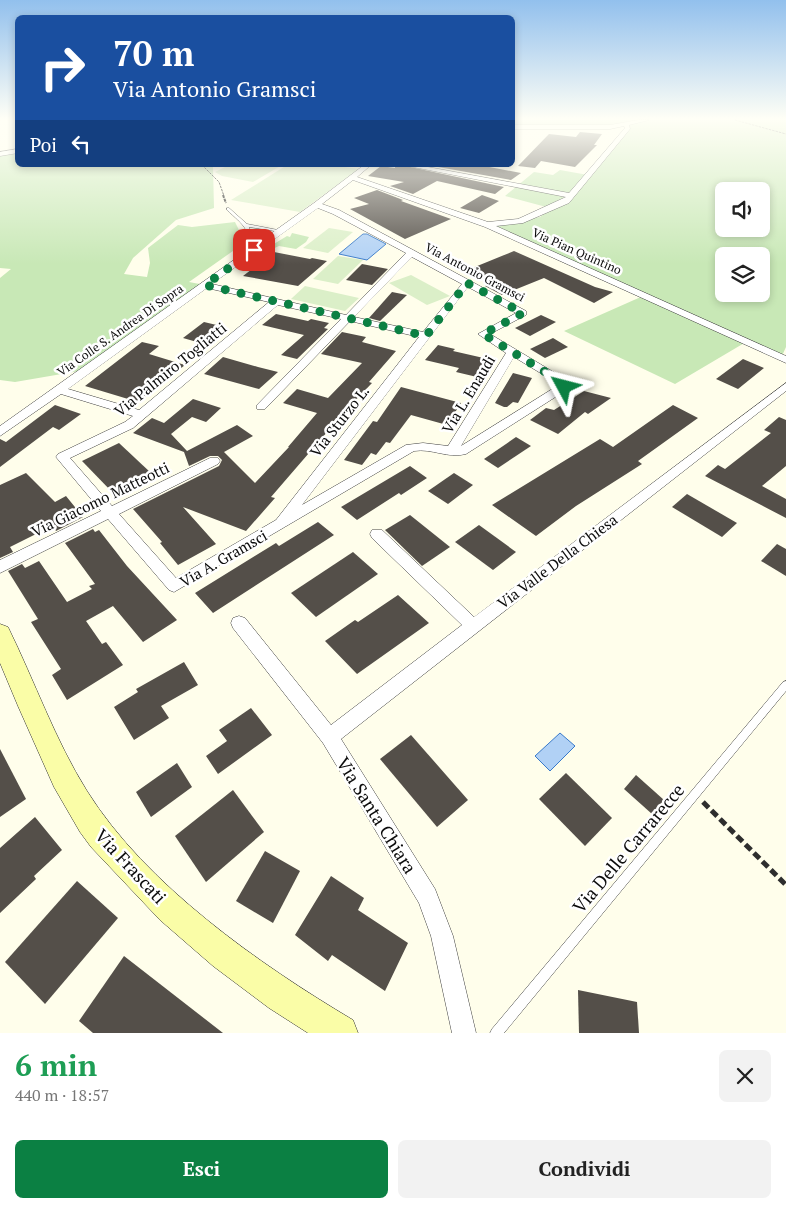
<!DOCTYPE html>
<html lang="it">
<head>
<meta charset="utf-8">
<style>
	:root { --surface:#fff; --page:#f2f2f2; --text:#222; --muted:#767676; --accent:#0b8043 }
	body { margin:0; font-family:"PT Serif",serif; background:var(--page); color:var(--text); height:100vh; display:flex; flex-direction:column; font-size:19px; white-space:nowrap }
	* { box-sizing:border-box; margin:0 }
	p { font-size:16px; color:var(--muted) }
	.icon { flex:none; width:28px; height:28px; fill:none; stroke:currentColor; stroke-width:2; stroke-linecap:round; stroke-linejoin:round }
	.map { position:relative; height:1033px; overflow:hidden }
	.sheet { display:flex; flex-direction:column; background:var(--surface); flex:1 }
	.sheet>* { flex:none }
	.hud { position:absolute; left:15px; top:15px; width:500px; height:152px; border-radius:8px; box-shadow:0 2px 8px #0003; background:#1a4fa0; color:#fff; overflow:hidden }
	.tools { position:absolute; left:715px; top:182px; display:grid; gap:10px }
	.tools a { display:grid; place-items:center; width:55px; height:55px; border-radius:8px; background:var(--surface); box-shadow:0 2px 8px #0003; font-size:25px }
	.pin { position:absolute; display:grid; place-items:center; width:42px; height:42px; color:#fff; margin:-21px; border-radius:10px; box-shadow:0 2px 8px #0006 }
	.me { position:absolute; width:55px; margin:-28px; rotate:308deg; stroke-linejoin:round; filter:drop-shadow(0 0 4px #0008) }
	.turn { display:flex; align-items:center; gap:18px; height:105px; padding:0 15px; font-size:22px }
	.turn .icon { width:65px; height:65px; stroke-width:2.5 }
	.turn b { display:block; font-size:35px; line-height:42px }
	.then { display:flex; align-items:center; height:48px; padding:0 15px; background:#0003; gap:10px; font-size:19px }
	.round { display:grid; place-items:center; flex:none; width:52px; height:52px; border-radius:8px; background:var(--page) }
	.head { display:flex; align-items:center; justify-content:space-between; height:85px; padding:0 15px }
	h1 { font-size:30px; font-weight:800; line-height:38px; color:#1e9e55 }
	.cta { display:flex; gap:10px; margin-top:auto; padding:10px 15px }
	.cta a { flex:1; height:58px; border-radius:8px; background:var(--accent); color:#fff; font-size:20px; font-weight:800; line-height:58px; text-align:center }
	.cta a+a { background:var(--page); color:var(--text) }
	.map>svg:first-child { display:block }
</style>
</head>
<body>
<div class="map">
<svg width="786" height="1033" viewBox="0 0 786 1033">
	<rect width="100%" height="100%" fill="#fffeeb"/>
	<g fill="#c8e8b6" fill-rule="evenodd">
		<path d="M513,120h273v227l-5,11 -35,-16 -71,42 -111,-53 79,-35 -155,-71 52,-8 10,-9 -45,-12 29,-24 19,3 7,-5 28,5 39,-49 -114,1zM724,191h37v38h-37zM724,256h37v38h-37z"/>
		<path d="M17,153l1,12h199l-4,2 1,41 -38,12 -43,38 -9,16 23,3 3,-14 -2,-15 30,-23 14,2 43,-5 5,10v14l-51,36 16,3 -120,85 -70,12 -15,-2v-102l11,-9 -11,-1v-112z"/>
		<path d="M292,233l17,4 -3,5 -10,7 -17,-3 -11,5 -4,-1 23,-14 3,1z"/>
	</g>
	<g fill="#dbefc8">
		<path d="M229,165h53l-29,17 -31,-6 -7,-4z"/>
		<path d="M287,165h43l29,4 -59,43 -69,-12z"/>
		<path d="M329,228l24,4 -25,21 -25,-5z"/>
		<path d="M338,256l25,4 -25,24 -25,-5z"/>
		<path d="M411,275l39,21 -23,9 -38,-22z"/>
		<path d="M305,286l54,12 -14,13 -54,-12z"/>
	</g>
	<g fill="#b1d1f5" stroke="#397aca">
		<path d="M363,234h4l19,10 -19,16 -28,-6z"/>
		<path d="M560,733l15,13 -25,25 -15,-15z"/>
	</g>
	<g fill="#544f49">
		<path d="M580,132l22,2 -8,11h3l-22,22 -34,-6 -6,7 -17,-2 31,-32 27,3z"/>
		<path d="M395,165h6l103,22 -9,7 -58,-13 -24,13 -23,-8 14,-4 -36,-6 13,-10 14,2z"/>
		<path d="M427,165h52l42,8 -10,7z"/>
		<path d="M377,190l26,10 -2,1 50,18 -46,20 -55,-30 19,-5 -15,-6z"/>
		<path d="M482,195l17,6 -20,12 -19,-5z"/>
		<path d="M514,251l81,36 18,5 -19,11 -50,-25 -42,17 -17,-9 6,-3 -26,-12z"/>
		<path d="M274,252l36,7 2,-1 15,3 -29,25 -55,-10z"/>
		<path d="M362,264l26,5 -16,16 -26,-5z"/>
		<path d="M392,292l15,3 -27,26 -11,-3z"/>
		<path d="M276,314l32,7 3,-2 18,4 -5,5 4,1 -31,30 -16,-4 23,-20 -42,-10z"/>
		<path d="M541,315l15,7 -26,14 -15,-8z"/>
		<path d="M204,322l21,5 -21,17 -21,-6z"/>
		<path d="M342,332l24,5 -4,5 34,9 -27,31 3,1 -24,25 2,1 -13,16 -3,-1 -63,73 4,1 -29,33 -63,-24 33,37 -38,21 -18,-22 2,-1 -29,-33 86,-43 3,-6 -4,-4h-8l-21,10 -5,-14 -51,-19 19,-15 12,5 29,-24 28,9 -15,14 -14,-5 -21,17 16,17 50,-26 16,11 -29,16 31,31 34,-36h-1l29,-34 -34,-10 14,-14 31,9 34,-35 -41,-9z"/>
		<path d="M553,338l15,9 -23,11 -15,-9z"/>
		<path d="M142,342l17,4 -10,8 36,11 -47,37 -53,-16z"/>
		<path d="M438,345l17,4 -2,2 35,8 -11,18 -21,-5 3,-4 -34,-8z"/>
		<path d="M223,357l35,10 20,5 -19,17 -55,-15z"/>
		<path d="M743,359l21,9 -26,21 -22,-10z"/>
		<path d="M513,373l19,5 -14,25 -5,-1 -6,5h-3l-9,-4z"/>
		<path d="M401,387l60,16 -14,22 -36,-10 -21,28 -4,-1 -10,13 -5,-2 -9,12 -18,-5 29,-39 4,1z"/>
		<path d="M584,391l27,7 -23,16 -3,-2 -27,22 -28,-14 16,-12 8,2z"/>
		<path d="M55,405l26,9 -22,16 -6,-3 -53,40v-28l6,3z"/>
		<path d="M673,405l25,13 -60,43 4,3 -66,42 -40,30 -44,-31 108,-66 13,8z"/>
		<path d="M779,417l7,3v46l-24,20 24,13v19l-81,-42 13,-11 7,4 46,-36 -7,-3z"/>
		<path d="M516,437l15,9 -33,22 -14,-9z"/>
		<path d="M119,443l32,30 -38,20 -31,-32z"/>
		<path d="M410,466l17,12 -26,17 -2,-2 -42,27 -16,-13z"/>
		<path d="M26,473l29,29 11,-6 17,21 -27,14 -3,-5 -3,1 -40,20 3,5 -13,6v-73z"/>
		<path d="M454,473l19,12 -25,19 -20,-13z"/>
		<path d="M687,494l50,29 -15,14 -50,-30z"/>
		<path d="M410,515l40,32 -28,19 -37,-36z"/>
		<path d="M318,522l16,13 -121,78 -18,-20 81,-50 3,3z"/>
		<path d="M479,525l37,27 -23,18 -38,-28z"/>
		<path d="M93,529l2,3 4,-2 28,36 50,54 -34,22 -30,-36 -27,15 16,23 4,-2 17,23 -56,35 -15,-25 9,-6 -30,-47 7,-3 -30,-48 14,-7 3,4 14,-7 28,41 25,-13 -3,-3 6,-2 -30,-41z"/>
		<path d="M777,544l9,5v27l-25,-15z"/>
		<path d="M353,552l25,22 -62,43 -25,-24z"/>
		<path d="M398,595l31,28 -72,51 -32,-33 30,-21 3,2z"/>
		<path d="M184,662l14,23 -37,21 8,12 -35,22 -20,-33 24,-15 -2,-3z"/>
		<path d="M251,708l21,27 -54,39 -12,-18 21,-15 -8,-11z"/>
		<path d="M411,735l57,65 -31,27 -57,-68z"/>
		<path d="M0,749l26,50 -26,18z"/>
		<path d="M177,763l15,24 -41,30 -15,-25z"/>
		<path d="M566,773l46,45 -27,28 -46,-47z"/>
		<path d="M636,775l28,25 -12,14 -28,-25z"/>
		<path d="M233,790l31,42 -58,50 -31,-46z"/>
		<path d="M35,817l27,33 -28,26 2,3 -36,34v-65z"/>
		<path d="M265,851l35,20 -27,52 -37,-22z"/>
		<path d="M331,876l33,22 -6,12 50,33 -23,48 -53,-36 -4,6 -33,-26z"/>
		<path d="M77,881l41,37 -73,86 -40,-42z"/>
		<path d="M124,956l99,77h-130l-14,-12z"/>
		<path d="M578,990l59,12 2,31h-60z"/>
	</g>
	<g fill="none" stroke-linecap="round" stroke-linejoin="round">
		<defs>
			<g id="lane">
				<path d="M227,208h2l18,16 36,7 -2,1 -32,-5c4,12 4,19 -4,30h-2l-1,-1c16,-22 0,-32 -15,-46z"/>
				<path d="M786,681v10l-282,342h-14l2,-4 291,-347z"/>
			</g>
			<g id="street">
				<path d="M638,120h11l-20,5 1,4 -61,74 -46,20 -27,3 290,130v7l-301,-136 -132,-47 -31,24 17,6 187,101v4l-36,19 70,42 10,11 -2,2 -102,65c-18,5 -34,-6 -52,-3l-240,141 -5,-2 -61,-71 -108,54v-13l101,-49 -45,-54 2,-3 67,-32 8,-6 -72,-22 -61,42v-10l314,-223 50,-38h7l-14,12 131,45 30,-3 48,-22 -163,-32h14l152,28 56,-65 -1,-2 -14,3h-98v-4h98zM318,208l15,6 73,39 -60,62 -134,-31zM412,257l50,27 -39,48 -69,-15zM468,287l48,26 -38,21 28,19 -58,93 -25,-3 -17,2 -104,60zM207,288l62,14 -130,108 -71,-21zM278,305l63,14 -84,86v4h8l85,-88 69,16 -143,183 -100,58 -57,-64 99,-50 2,-3 -2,-3h-8l-98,48 -42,-48 63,-30zM514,357l38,23 5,6 -96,60z"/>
				<path d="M18,149v4l-18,3v-4z"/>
				<path d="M786,383v8l-445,348 94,150 18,47 23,97h-24l-21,-97 -12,-33 -96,-160 -90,-115 -2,-5 2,-5 6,-2 6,2 86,107 131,-100 -90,-87 -2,-4 2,-4h10l92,87z"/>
			</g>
			<path id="secondary" d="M0,624l8,3c27,55 47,113 79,164 59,94 172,173 266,229l5,13h-50l-39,-25 -56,-42 -53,-46 -69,-73 -11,-15 -26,-45 -36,-81 -18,-43z"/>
		</defs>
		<use href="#lane" stroke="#3f3f3f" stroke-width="1"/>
		<use href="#street" stroke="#3f3f3f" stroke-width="1"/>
		<use href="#secondary" stroke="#2e2e2e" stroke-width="1"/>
		<g stroke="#2e2e2e" stroke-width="1" stroke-dasharray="2.5 1" stroke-linecap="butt">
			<path d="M735,120l51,14"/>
			<path d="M202,165l17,17 5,14"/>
		</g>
		<path stroke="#2e2e2e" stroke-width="2" stroke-dasharray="3 1" stroke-linecap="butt" d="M223,195l3,8"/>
		<path stroke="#2e2e2e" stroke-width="5" stroke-dasharray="8 4" stroke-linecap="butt" d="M703,802l83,83"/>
		<use href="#lane" fill="#fff" fill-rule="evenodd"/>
		<use href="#street" fill="#fff" fill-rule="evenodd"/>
		<use href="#secondary" fill="#fafda7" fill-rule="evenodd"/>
	</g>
	<linearGradient id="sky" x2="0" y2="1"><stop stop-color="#92c0ed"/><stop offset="0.45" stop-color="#fffff6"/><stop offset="1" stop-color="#fffff6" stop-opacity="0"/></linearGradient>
	<rect width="786" height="264" fill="url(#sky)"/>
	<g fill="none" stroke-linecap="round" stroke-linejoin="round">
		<path stroke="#0b8043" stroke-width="9" stroke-dasharray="0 16.2" d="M254,250l-49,35 221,51 41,-53 56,30 -40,21 77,47 4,6"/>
	</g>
	<g text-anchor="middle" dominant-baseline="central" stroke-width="5" stroke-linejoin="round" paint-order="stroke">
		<g font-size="12" fill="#0c0c0c" stroke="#fff">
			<text transform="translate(577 251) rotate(24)">Via Pian Quintino</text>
			<text transform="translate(475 272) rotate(28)">Via Antonio Gramsci</text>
			<text transform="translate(120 330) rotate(-35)">Via Colle S. Andrea Di Sopra</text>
		</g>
		<g font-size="15" fill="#0c0c0c" stroke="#fff">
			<text transform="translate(170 369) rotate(-39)">Via Palmiro Togliatti</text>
			<text transform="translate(468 394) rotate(-59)">Via L. Enaudi</text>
			<text transform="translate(339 421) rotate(-52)">Via Sturzo L.</text>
			<text transform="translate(100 499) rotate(-26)">Via Giacomo Matteotti</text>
			<text transform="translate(223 558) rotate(-30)">Via A. Gramsci</text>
			<text transform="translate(557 561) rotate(-37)">Via Valle Della Chiesa</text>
		</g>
		<g font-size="18" fill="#0c0c0c" stroke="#fff">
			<text transform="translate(377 815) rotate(58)">Via Santa Chiara</text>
			<text transform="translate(628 848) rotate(-50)">Via Delle Carrarecce</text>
			<text transform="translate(131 866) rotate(47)">Via Frascati</text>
		</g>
	</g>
</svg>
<div class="tools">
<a><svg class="icon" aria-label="sound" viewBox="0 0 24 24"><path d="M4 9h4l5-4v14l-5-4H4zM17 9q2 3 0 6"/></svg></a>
<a><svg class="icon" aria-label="layers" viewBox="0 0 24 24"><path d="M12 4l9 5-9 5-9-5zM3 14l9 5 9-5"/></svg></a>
</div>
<div class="pin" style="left:254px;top:250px;background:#d93025"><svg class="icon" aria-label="arrive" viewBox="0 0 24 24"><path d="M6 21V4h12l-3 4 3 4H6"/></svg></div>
<svg class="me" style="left:564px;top:387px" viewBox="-20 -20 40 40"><path d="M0-17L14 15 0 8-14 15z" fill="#0b8043" stroke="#fff" stroke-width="4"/></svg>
<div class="hud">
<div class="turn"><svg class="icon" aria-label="right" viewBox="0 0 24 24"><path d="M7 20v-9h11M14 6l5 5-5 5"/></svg><div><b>70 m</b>Via Antonio Gramsci</div></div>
<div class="then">Poi<svg class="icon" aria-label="left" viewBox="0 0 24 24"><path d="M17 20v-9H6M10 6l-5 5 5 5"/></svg></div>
</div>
</div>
<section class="sheet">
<div class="head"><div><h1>6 min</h1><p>440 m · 18:57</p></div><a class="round"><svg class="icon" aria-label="close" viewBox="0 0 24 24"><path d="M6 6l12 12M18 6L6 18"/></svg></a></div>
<div class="cta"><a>Esci</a><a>Condividi</a></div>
</section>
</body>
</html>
